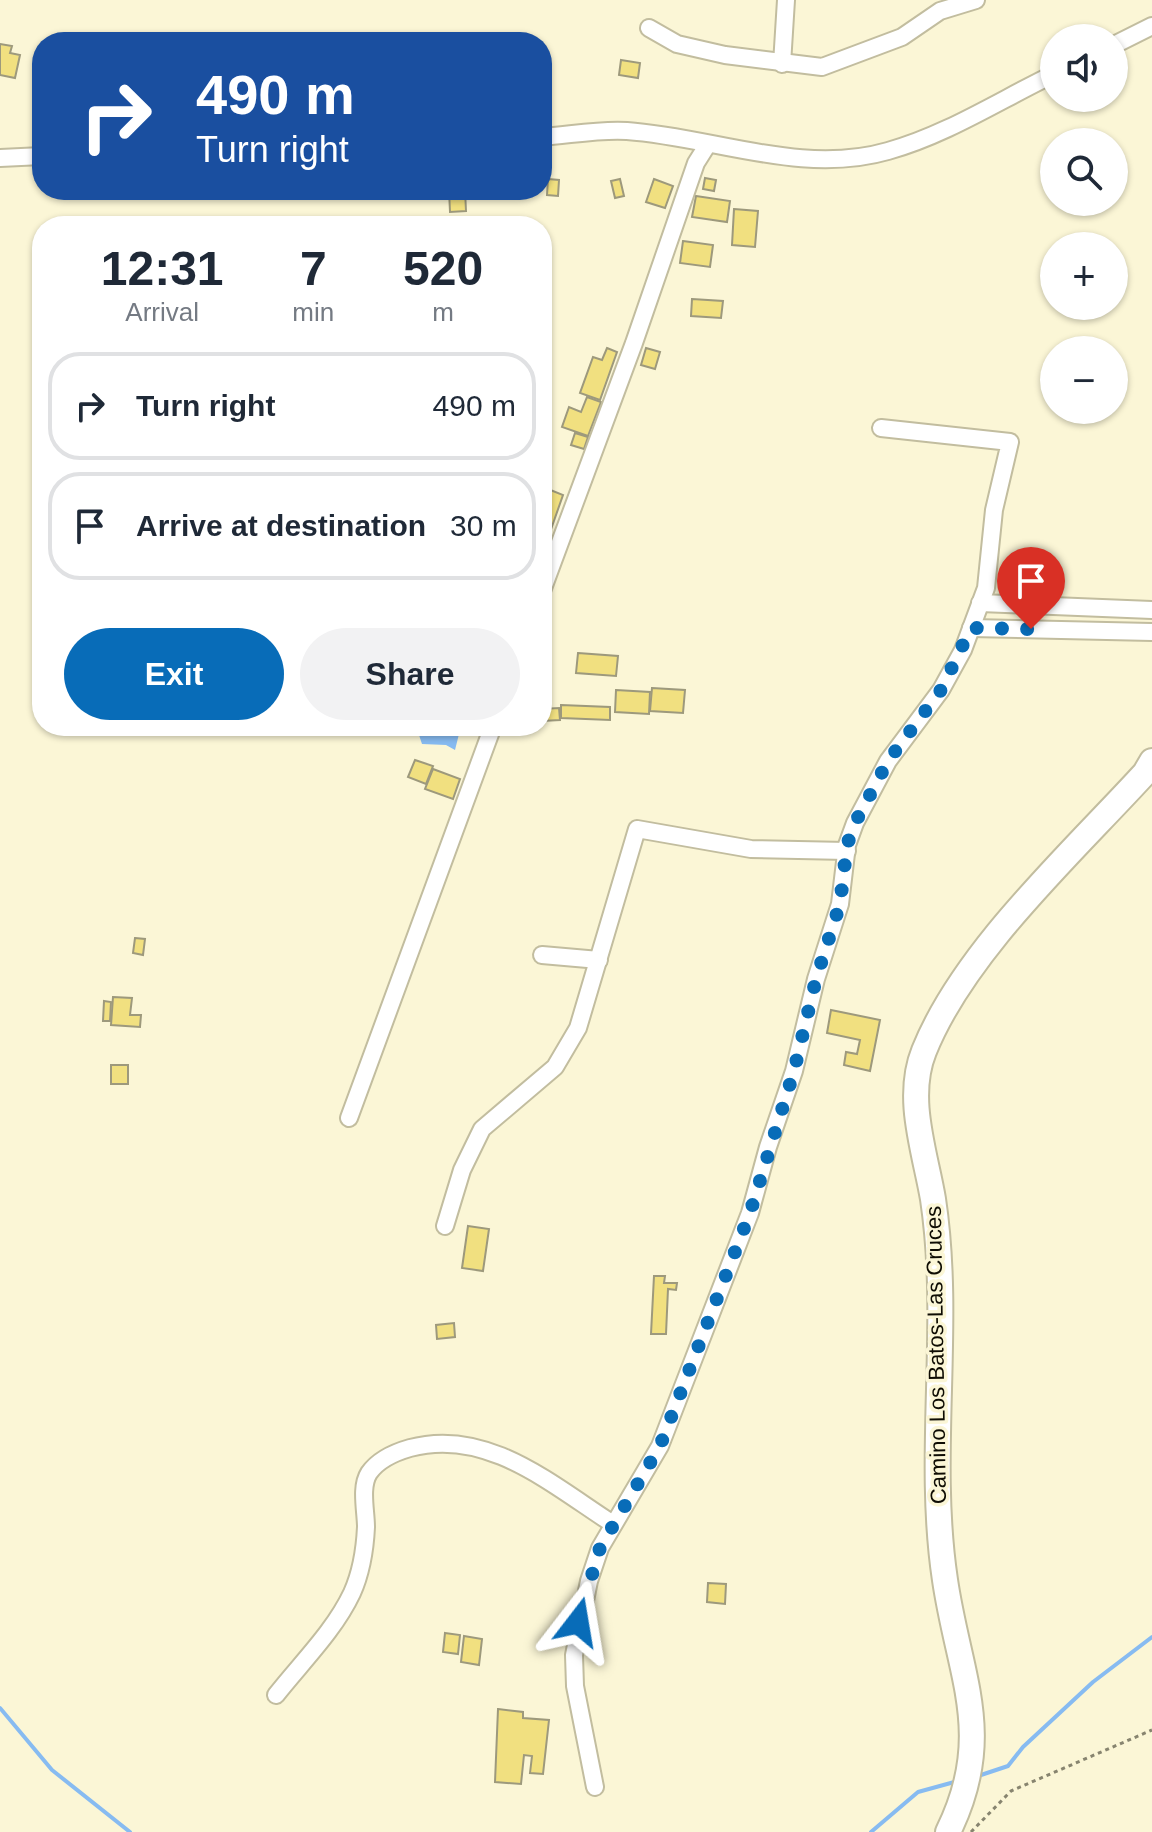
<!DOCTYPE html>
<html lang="en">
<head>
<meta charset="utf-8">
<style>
	:root { --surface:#fff; --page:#f2f2f3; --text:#1f2937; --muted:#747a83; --line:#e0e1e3; --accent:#086cb8 }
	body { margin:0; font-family:Helvetica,sans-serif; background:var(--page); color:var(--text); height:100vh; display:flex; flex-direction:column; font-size:30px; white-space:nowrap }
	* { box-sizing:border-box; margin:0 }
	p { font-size:26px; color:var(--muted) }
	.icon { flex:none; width:44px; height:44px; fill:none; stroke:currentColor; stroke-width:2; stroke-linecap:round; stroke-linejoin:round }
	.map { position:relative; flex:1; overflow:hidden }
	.side { position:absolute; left:32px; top:216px; width:520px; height:520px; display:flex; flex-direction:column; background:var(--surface); border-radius:32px; box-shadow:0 2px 6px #0004 }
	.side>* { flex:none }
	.guide { position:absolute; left:32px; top:32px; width:520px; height:168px; border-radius:32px; box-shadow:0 2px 6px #0004; background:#1a4fa0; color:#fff; overflow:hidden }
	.controls { position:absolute; left:1040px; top:24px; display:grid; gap:16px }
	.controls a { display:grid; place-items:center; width:88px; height:88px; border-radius:50%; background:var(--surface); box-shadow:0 2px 6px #0004; font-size:40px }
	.pin { position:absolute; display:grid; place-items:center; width:68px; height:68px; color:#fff; margin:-82px -34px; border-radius:50% 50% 50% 0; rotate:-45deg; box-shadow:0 0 8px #0007 }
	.pin .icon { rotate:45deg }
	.me { position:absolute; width:88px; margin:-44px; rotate:14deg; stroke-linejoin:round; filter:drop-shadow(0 0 6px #0008) }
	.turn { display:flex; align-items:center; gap:28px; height:168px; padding:0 32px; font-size:36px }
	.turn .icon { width:104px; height:104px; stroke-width:2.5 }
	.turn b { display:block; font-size:56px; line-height:68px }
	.eta { display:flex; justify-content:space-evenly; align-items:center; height:136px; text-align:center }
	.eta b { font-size:48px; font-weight:600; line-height:56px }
	.cta { display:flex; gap:16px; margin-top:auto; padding:16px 32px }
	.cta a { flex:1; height:92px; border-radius:48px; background:var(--accent); color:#fff; font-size:32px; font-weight:600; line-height:92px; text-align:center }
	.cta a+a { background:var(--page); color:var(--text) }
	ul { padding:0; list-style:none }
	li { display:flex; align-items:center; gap:24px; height:108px; margin:0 16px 12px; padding:0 16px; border:4px solid var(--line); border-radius:32px }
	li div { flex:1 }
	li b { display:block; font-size:30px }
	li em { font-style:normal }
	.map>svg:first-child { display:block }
</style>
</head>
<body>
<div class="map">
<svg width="1152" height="1832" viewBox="0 0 1152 1832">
	<rect width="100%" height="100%" fill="#fbf6d6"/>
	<path fill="#87bbf1" d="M421,726l32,1 6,7 -4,16 -9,-5 -24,-1 -3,-9z"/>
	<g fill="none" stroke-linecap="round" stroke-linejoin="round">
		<g stroke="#87bbf1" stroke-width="4">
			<path d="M0,1708l52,62 78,62"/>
			<path d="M975,1777l33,-11 15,-19 70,-65 59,-45"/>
			<path d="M871,1832l47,-40 40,-11"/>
		</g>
	</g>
	<g fill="#f1e080" stroke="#9d997c" stroke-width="2">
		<path d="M0,44l12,2 -2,7 10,2 -5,23 -15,-3z"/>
		<path d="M621,60l19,3 -2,15 -19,-3z"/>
		<path d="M705,178l11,2 -2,11 -11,-2z"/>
		<path d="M548,179l11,1 -1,16 -11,-1z"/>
		<path d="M620,179l4,17 -9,2 -4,-17z"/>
		<path d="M654,179l19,7 -8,22 -19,-6z"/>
		<path d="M199,190h12v9l-13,-1z"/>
		<path d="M449,190h16l1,21 -16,1z"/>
		<path d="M696,196l34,5 -3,21 -35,-5z"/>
		<path d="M734,209l24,2 -3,36 -23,-2z"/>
		<path d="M683,241l30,4 -3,22 -30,-4z"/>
		<path d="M692,299l31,2 -2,17 -30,-2z"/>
		<path d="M607,348l10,4 -17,48 -20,-7 13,-36 9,3z"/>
		<path d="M646,348l14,4 -5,17 -14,-4z"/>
		<path d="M587,397l14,5 -13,34 -26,-9 7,-20 12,5z"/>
		<path d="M575,433l13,4 -4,12 -13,-4z"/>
		<path d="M543,487l20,8 -14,40 -7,-3z"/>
		<path d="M578,653l40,3 -2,20 -40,-3z"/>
		<path d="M652,688l33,2 -2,23 -33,-2z"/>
		<path d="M616,690l34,2 -1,22 -34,-2z"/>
		<path d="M561,705l49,2v13l-49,-2z"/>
		<path d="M559,708l1,12 -18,1v-12z"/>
		<path d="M415,760l18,6 -7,18 -18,-7z"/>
		<path d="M433,769l27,10 -7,20 -28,-10z"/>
		<path d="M135,938l10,1 -2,16 -10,-2z"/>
		<path d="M113,997l19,1 -2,17h11l-1,12 -29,-2z"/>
		<path d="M104,1001l7,1 -1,19h-7z"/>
		<path d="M831,1010l49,10 -10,51 -26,-6 2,-13 11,2 3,-14 -33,-7z"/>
		<rect x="111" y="1065" width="17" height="19"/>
		<path d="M468,1226l21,3 -6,42 -21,-3z"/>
		<path d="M654,1276h11l-1,7h13l-1,7 -8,-1 -2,45h-15z"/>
		<path d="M454,1323l1,14 -18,2 -1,-14z"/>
		<path d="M708,1583l18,1 -1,20 -18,-2z"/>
		<path d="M445,1633l15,2 -2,19 -15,-2z"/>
		<path d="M464,1636l18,3 -3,26 -18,-3z"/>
		<path d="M498,1709l25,3v6l26,2 -6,54 -13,-1 2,-17 -8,-1 -3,29 -26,-2z"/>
	</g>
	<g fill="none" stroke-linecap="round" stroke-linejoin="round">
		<defs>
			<g id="street">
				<path d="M649,28l28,16 48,11 97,12 80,-30 38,-26 36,-11"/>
				<path d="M1114,45l38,-19"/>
				<path d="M782,64l4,-64"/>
				<path d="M542,137c28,-2 58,-8 85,-6 86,6 175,45 261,20 58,-16 112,-51 166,-77"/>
				<path d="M0,158l42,-2"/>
				<path d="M542,591l92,-248 62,-180 12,-19"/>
				<path d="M980,603l172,7"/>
				<path d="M971,628l181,4"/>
				<path d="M542,955l57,5"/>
				<path d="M349,1118l144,-392"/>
				<path d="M445,1226l17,-56 20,-41 73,-62 23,-39 59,-199 114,20 96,2"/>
				<path d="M276,1695c26,-33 58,-64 76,-102 9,-20 13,-45 14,-66 0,-16 -6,-40 3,-54 9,-13 27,-21 41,-25 77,-21 142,37 203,76"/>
				<path d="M595,1787l-20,-101 -1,-31 15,-74 11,-33 60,-102 90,-233 18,-66 26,-76 22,-92 24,-75 7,-59 8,-22 33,-62 53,-71 22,-40 23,-62 8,-78 16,-68 -129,-14"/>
			</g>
			<path id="secondary" d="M948,1832c48,-97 11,-156 -3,-252 -19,-126 7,-255 -12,-381 -8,-47 -28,-101 -9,-148 40,-100 148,-198 221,-278l7,-12"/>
		</defs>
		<use href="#street" stroke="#c2bd9f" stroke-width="20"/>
		<use href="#secondary" stroke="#c2bd9f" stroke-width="28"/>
		<path stroke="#87846f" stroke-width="3" stroke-dasharray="4 4" stroke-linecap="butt" d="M971,1832l40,-41 141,-61"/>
		<use href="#street" stroke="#fff" stroke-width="16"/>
		<use href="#secondary" stroke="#fff" stroke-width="24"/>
	</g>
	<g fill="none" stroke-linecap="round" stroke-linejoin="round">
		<path stroke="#086cb8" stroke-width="14" stroke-dasharray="0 25.2" d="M578,1622l22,-74 60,-102 90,-233 44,-142 22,-92 24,-75 7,-59 8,-22 33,-62 53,-71 30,-62 60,1"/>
	</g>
	<g text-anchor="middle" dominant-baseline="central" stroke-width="7" stroke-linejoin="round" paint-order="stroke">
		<g font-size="22" fill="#0e0c03" stroke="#fbf6d6">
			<text transform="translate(936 1355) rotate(-91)">Camino Los Batos-Las Cruces</text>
		</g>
	</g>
</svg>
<div class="controls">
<a><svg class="icon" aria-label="sound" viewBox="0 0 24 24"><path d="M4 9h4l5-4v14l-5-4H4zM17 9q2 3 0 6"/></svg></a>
<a><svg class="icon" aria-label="search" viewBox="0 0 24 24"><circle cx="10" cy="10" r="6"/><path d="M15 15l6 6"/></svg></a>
<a>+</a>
<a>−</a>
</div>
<div class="pin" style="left:1031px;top:629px;background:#d93025"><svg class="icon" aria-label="arrive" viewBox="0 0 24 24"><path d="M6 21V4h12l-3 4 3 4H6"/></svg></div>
<svg class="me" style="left:578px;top:1622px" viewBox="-20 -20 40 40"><path d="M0-17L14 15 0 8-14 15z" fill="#086cb8" stroke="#fff" stroke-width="4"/></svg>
<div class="guide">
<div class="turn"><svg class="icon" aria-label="right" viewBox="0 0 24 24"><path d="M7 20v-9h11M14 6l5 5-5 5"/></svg><div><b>490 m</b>Turn right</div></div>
</div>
<section class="side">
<div class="eta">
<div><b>12:31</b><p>Arrival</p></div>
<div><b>7</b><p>min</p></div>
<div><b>520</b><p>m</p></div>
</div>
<ul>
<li><svg class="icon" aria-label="right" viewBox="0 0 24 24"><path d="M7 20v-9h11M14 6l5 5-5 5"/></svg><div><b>Turn right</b></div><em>490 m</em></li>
<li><svg class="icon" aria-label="arrive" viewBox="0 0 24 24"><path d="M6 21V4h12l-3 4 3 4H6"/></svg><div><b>Arrive at destination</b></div><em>30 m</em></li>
</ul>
<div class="cta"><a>Exit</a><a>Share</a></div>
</section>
</div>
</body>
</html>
